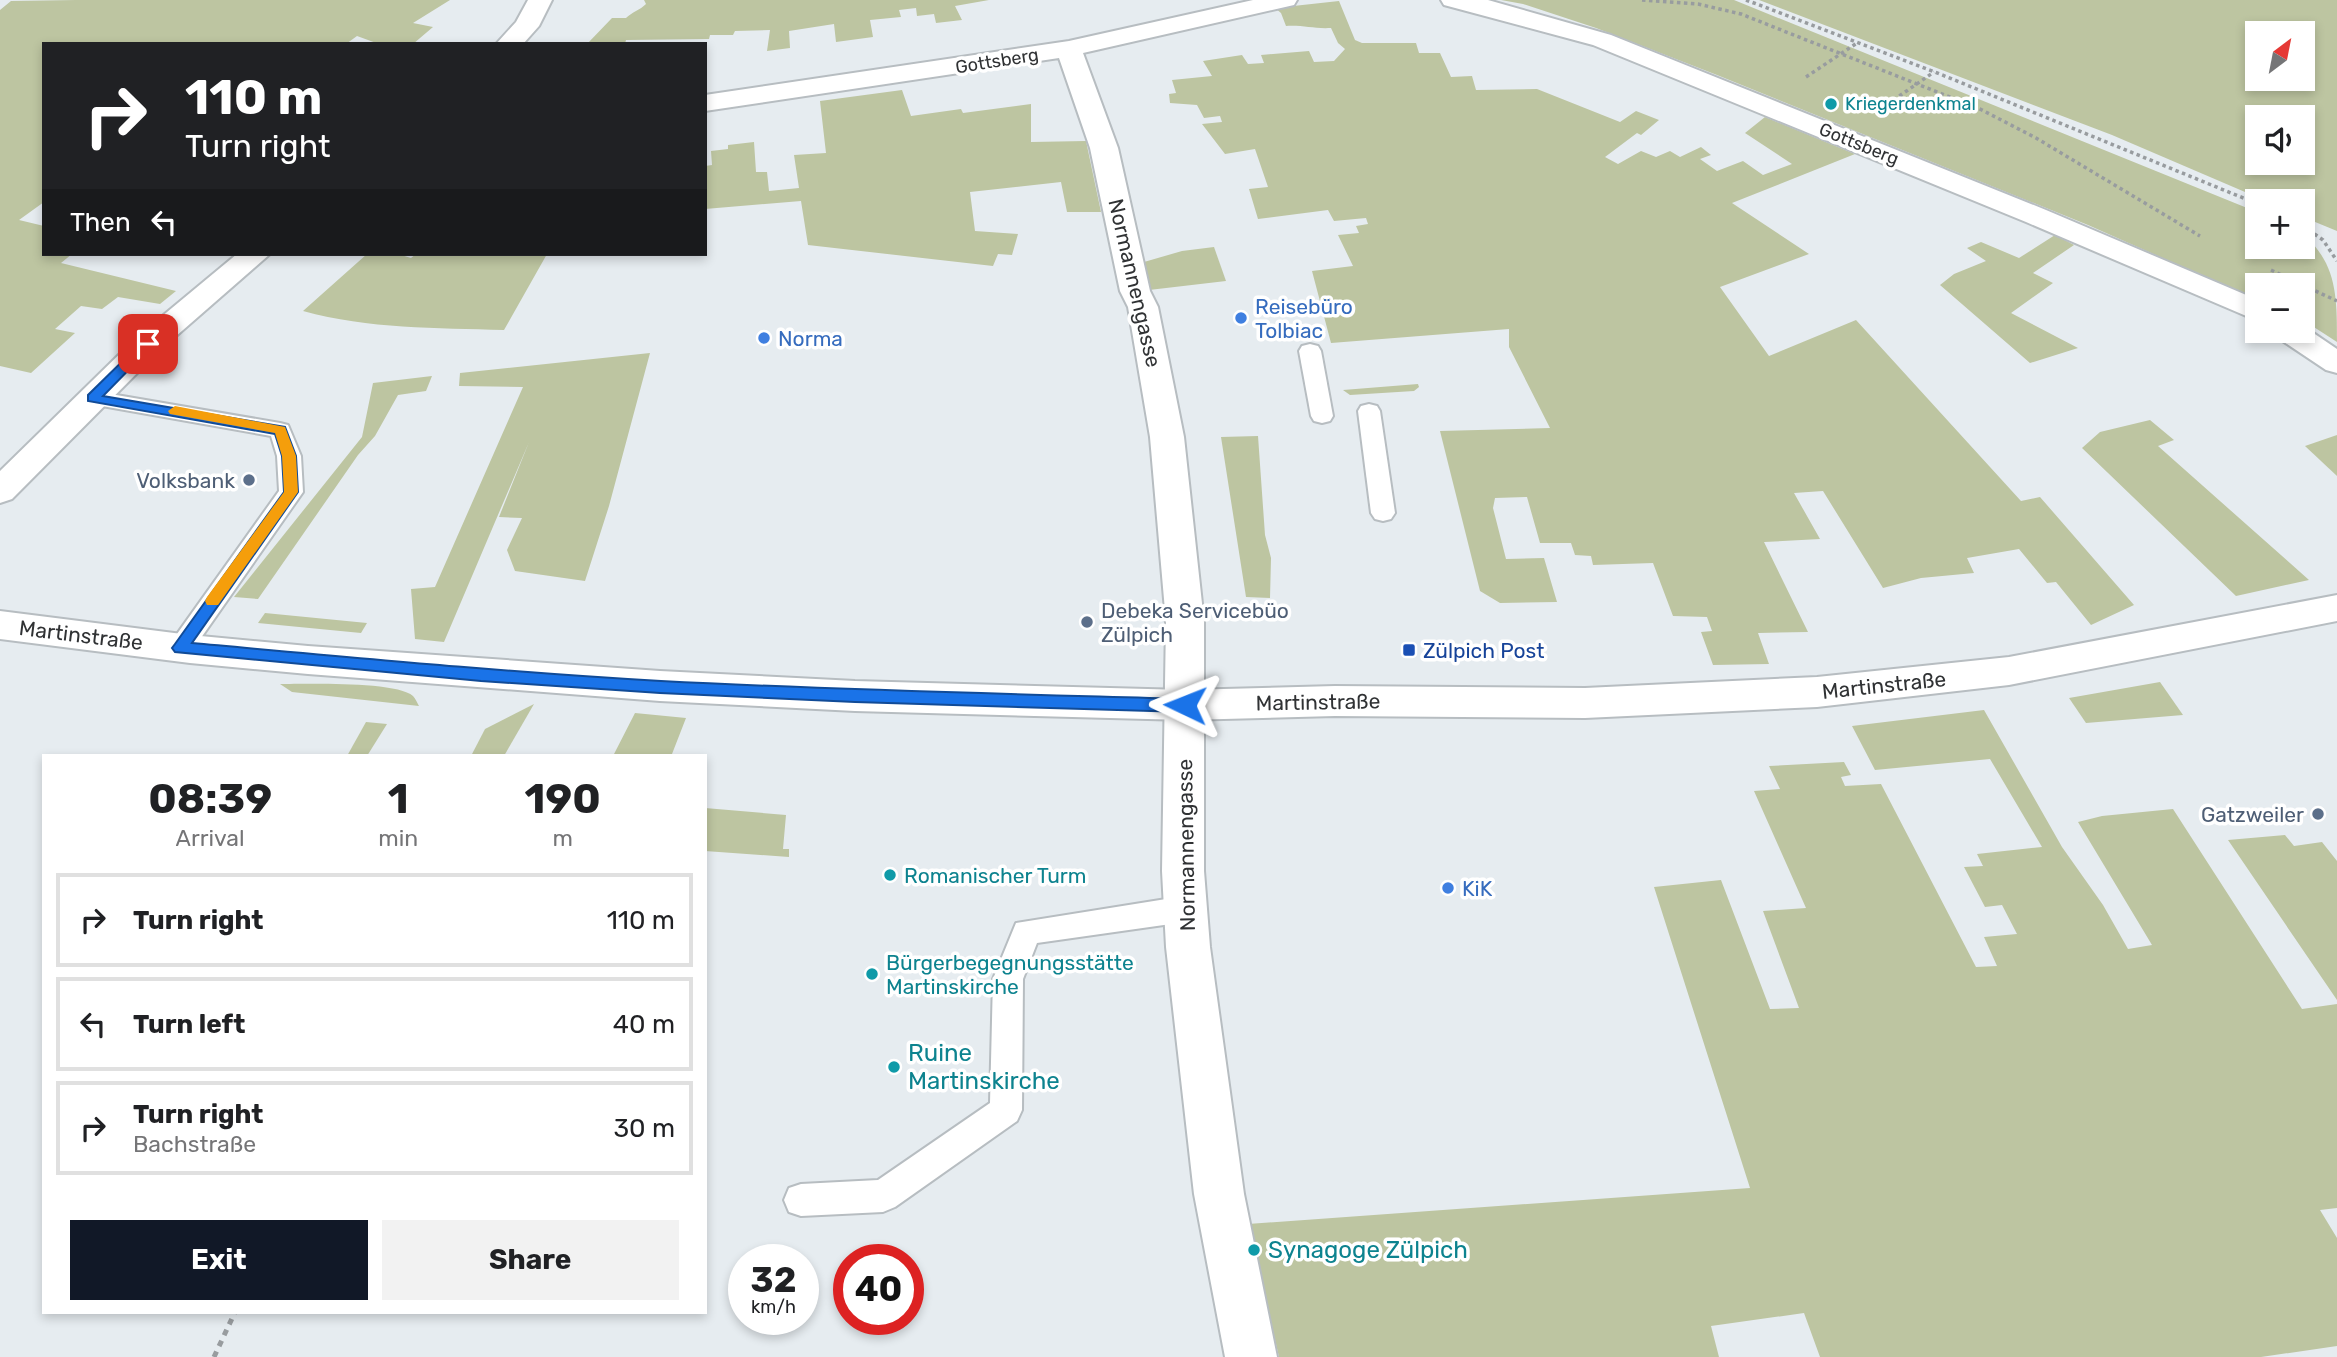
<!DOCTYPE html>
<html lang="en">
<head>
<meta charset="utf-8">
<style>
	:root { --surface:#fff; --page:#f2f2f2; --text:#202124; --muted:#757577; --line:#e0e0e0; --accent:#111827 }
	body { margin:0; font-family:Rubik,sans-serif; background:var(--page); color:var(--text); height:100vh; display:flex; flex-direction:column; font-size:26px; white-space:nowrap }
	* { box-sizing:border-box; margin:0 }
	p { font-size:23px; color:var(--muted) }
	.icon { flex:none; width:38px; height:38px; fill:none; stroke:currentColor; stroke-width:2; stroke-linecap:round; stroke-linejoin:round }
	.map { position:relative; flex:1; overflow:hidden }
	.side { position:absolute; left:42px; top:754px; width:665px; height:560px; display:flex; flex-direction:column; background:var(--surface); border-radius:0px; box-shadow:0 4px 10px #0003 }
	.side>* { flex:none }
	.hud { position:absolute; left:42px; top:42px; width:665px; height:214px; border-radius:0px; box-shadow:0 4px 10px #0003; background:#202124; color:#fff; overflow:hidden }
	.needle { width:46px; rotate:32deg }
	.buttons { position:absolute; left:2245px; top:21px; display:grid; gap:14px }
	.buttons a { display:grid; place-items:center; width:70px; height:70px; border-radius:0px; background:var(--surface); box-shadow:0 4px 10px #0003; font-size:35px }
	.speed { position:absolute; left:728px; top:1244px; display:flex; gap:14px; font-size:35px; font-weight:700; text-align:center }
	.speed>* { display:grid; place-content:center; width:91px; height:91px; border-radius:50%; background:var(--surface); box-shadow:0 4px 10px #0003; line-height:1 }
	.speed small { font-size:18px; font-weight:400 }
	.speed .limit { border:10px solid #d22; background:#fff; color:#111 }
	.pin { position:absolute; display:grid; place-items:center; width:60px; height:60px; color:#fff; margin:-30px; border-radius:14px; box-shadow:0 4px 10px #0006 }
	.me { position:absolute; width:77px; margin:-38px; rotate:272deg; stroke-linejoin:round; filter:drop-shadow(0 0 5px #0008) }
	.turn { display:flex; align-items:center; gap:24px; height:147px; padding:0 28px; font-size:32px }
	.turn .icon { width:91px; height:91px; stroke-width:2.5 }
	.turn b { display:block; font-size:49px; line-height:60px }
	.then { display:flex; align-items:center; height:66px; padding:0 28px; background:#0003; gap:14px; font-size:26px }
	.eta { display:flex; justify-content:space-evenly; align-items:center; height:119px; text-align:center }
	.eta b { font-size:42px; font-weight:700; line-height:49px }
	.cta { display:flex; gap:14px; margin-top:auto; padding:14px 28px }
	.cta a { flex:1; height:80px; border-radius:0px; background:var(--accent); color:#fff; font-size:28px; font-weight:700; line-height:80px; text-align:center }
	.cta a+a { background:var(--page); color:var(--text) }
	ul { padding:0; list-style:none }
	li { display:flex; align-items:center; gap:21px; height:94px; margin:0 14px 10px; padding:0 14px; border:4px solid var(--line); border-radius:0px }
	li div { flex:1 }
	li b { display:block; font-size:26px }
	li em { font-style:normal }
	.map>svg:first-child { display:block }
</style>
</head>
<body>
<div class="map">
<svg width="2337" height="1357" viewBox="0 0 2337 1357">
	<rect width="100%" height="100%" fill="#e6ecf0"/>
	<g fill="#bdc5a1" fill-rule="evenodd">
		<path d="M76,0h374l-37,23 20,4 -20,17h-34l-22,-8 -11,8h-302v158l-25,18 25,6v28h28l-11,9 115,28 -16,13 -42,-7 -16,12 -21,-3 -26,23 20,4 -44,40 -31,-7v-356l11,-9z"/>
		<path d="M644,0h345l-34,6 7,14 -26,3 -2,-9 -17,2 -1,-8 -17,2 2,7 -31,3 3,17 -37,5 -2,-18 -45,7 1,17 -23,3 3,-21 -35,1 -2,4h-23l-1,4 -83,1 -1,4h-38l25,-26h14c6,-6 14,-8 20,-14z"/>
		<path d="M1501,0h233l523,212 1,35h45v-13c34,30 34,62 34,108l-34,-22v-35h-45l-1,15 -169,-75 -371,-150 -121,-47 -73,-24z"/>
		<path d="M1759,0h578v231l-34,-14v-16h-37l-154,-66zM2258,33h45v46h-45zM2258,117h45v46h-45z"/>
		<path d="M1339,1l16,39 7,3h54l3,10h21l11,24 21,-1 4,14 61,-1 83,33 16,-11 23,9 -18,15 -4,-2 -32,24 13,7 23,-13 15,6 14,-6 10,6 21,-10 10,8 -11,4 17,12 26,-10 20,14 29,-11 -47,-31 20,-16 90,37 -123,49 77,51 -89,33 49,69 87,-36 165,181 19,-4 94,108 -43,20 -35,-43 -9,1 -28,-34 -52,9 7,15 -53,5 -38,10 -60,-97 -29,2 26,46 -56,3 44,90 -50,1 11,31 -56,1 -12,-33 11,-1 -5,-14 -34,-1 -20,-53 -60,2 -2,-9 -16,-1 -4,-12h-31l-13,-46 -32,1 -2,10 13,51 38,-1 13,44 -57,1 -20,-12 -40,-160 110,-3 -41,-81v-18l-178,14 -19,-72 41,-5 -15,-31 21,-2 -3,-7 12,-2 -2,-6 -32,3 -6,-11 -70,9 -9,-30 19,-2 -13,-38 -30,5 -23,-30 20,-2 -2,-6 -16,2 -7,-13 -27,-2 -1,-9 7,-1 -4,-13 40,-4 -9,-15 39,-6 6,9 16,-1 -3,-8 48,-4 5,11 20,-1 11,-12 -7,-6 -7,-15c-17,1 -28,-3 -45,-2l-5,-13 -6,-5z"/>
		<path d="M902,90l9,26 50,-7 2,4 68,-9v38l55,-1 15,71h-34l-6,-30 -91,10 5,39 43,3 -6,21 -14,-1 -5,12 -185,-21 -7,-44 -96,8v-43l7,-1 -1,-14 17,-2v-4l26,-3 2,30h11l2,19 30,-3 -5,-33 32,-2 -6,-52z"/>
		<path d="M2055,235l19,10 -41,28 20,10 -42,30 67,35 -48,15 -90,-78 14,-11 32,-13 -19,-13 14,-6 38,16z"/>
		<path d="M1214,247l12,34 -77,9 -5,-28 38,-11z"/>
		<path d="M367,254h31l13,4 5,-4h131l-43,76c-68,-2 -135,-1 -201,-19z"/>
		<path d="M650,353l-41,153 -24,75 -70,-10 -8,-21 15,-32 -23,-1 30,-75 -85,200 -29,-3 -4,-50 24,-2 88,-200 -64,-1 1,-13z"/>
		<path d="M432,376l-6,15 -28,4 -23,41 -17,19 -100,144 -24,-2 128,-160 11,-54z"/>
		<path d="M1418,384l1,3 -5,4 -64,4 -7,-5z"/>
		<path d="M2150,420l24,20 -16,6 151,134 -73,16 -154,-148 18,-16z"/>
		<path d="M2337,435v41l-32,-30z"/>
		<path d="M1258,436l7,99 6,23 -1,40 -24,-1 -25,-160z"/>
		<path d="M265,613l102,10 -6,10 -103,-10z"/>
		<path d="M2160,682l23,33 -97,8 -17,-25z"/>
		<path d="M280,684c24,0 117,-3 133,12 3,3 4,7 6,10l-127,-14z"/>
		<path d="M534,704l-30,52h-33l14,-27z"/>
		<path d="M1984,710l78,137 41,58 25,44 24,-4 -74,-123 24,-6 71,-7 129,200 35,-5v204l-17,2 17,28v108l-76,11h-441l-16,-44 -93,13 8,31h-440l-31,-133 502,-36 -96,-301 67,-7 49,129 29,-1 -36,-97 43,-3 -52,-117 26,-2 -11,-23 75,-4 7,13 -10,2 4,9 36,-2 95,183 21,-1 -13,-29 33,-3 -15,-29 -17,2 -21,-40 19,-1 -6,-12 65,-7 -52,-88 -115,11 -23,-44z"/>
		<path d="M635,713l51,5 -14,36 8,2h-67z"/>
		<path d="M366,722l21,2 -20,32h-20z"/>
		<path d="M705,808l81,7 -3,34h6v8l-84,-6z"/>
		<path d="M2285,835l9,11 28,-4 15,19v139l-109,-160z"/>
	</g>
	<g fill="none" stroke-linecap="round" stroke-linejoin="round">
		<defs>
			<g id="lane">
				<path d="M1310,344l8,2 3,5 12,65 -3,5 -8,2 -8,-2 -3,-5 -12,-65 3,-5z"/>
				<path d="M93,391l187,32 8,2 13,31 2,36 -114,163 -9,3 -9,-3 -4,-7 112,-157 -2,-35 -6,-20 -186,-33 -3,-5 3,-5z"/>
				<path d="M1369,404l8,2 3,5 15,102 -4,6 -8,2 -8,-2 -4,-6 -13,-102 3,-5z"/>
				<path d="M1185,896l10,4 5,9 -5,9 -10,4 -148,21 -14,36 -1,131 -5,11 -122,86 -12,5 -82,4 -12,-4 -5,-12 5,-12 12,-4 77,-4 112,-77 3,-124 23,-56z"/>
			</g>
			<g id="street">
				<path d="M1253,0h44l-3,5 -211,48 35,95 32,143 8,16 26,130 20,185v249l6,76 34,247 33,163h-52l-31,-163 -28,-247 -4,-76 4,-249 -16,-185 -22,-130 -8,-16 -30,-143 -31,-90 -354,53v-16l364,-54z"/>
				<path d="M1441,0h47l123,35 435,175 212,90v21l-232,-99 -433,-177 -149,-40z"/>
				<path d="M2303,326l34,23v24l-11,-3 -48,-32 -5,-7h30z"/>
			</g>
			<g id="secondary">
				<path d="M528,0h24l-13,26 -16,18h-27l20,-22z"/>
				<path d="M237,254h33l-111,97 -147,148 -12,4v-32l137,-134z"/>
				<path d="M2337,595v26l-328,64 -192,22 -232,11 -250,-2 -150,4 -330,-9 -195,-10 -352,-27 -118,-11 -190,-24v-28l190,24 118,11 352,25 195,10 330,9 150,-4 250,2 232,-11 192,-20z"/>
			</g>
		</defs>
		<use href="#lane" stroke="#b7bdc1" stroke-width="4"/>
		<use href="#street" stroke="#b7bdc1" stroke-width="4"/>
		<use href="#secondary" stroke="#b7bdc1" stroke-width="4"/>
		<g stroke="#989c9f" stroke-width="3.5" stroke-dasharray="3.5 3.5" stroke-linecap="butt">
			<path d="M1642,0l56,4 43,10 239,95 56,29 164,98"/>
			<path d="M1746,0l189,72 323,132"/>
			<path d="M1806,77l51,-34"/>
			<path d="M1882,108l52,-36"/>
			<path d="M2303,226l20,14 14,21"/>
			<path d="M2271,270l66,31"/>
		</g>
		<path stroke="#989c9f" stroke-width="5" stroke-dasharray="6 6" stroke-linecap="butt" d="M214,1357l21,-45"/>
		<use href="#lane" fill="#fff" fill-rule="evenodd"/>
		<use href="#street" fill="#fff" fill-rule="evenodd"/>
		<use href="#secondary" fill="#fff" fill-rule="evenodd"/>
	</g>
	<path fill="#1a73e8" stroke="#114b97" stroke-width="2" d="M148,339l4,2v5l-49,50 182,31 11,29 2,36 -106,151c156,14 313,29 469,38 175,9 349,13 524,18l8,6 -8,7 -330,-10 -195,-9 -179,-12 -306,-29 -3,-4 3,-4 109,-152 -2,-36 -7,-22 -187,-33v-6l55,-54z"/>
	<path fill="#f59e0b" d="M175,406l110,21 11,29 2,36 -80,113h-11l-2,-4 2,-4 77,-105 -2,-36 -7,-23 -105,-19 -2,-3z"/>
	<g fill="#0f9aa8" stroke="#fff" stroke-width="2.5">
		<circle cx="1831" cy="104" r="7"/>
		<circle cx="890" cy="875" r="7"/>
		<circle cx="872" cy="974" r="7"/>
		<circle cx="894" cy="1067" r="7"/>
		<circle cx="1254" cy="1250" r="7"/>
	</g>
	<g fill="#3f7fe0" stroke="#fff" stroke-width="2.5">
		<circle cx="1241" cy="318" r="7"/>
		<circle cx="764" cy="338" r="7"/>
		<circle cx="1448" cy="888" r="7"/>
	</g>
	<g fill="#5c6f8a" stroke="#fff" stroke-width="2.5">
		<circle cx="249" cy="480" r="7"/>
		<circle cx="1087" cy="622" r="7"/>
		<circle cx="2318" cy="814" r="7"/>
	</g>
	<rect fill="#1a4fb4" stroke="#fff" stroke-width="2.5" x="1402" y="643" width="14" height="14" rx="3.5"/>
	<g text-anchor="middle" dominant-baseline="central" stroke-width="7" stroke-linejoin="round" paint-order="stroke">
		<g font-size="18" fill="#303234" stroke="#fff">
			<text transform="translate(997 61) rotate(-9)">Gottsberg</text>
			<text transform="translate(1859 144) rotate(22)">Gottsberg</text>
		</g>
		<g font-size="18" fill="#0d838f" stroke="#fff" text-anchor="start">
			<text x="1845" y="104">Kriegerdenkmal</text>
		</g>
		<g font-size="21" fill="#303234" stroke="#fff">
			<text transform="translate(1135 283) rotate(77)">Normannengasse</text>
			<text transform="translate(81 635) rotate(7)">Martinstraße</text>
			<text transform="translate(1884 685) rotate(-6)">Martinstraße</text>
			<text transform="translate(1318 702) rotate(-1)">Martinstraße</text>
			<text transform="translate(1186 845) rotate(-91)">Normannengasse</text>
		</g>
		<g font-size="21" fill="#366cbe" stroke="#fff" text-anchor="start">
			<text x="1255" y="306">Reisebüro<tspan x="1255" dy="24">Tolbiac</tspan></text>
			<text x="778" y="338">Norma</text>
			<text x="1462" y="888">KiK</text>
		</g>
		<g font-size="21" fill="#4e5e75" stroke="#fff" text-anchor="end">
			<text x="235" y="480">Volksbank</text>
			<text x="1101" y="610" text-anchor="start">Debeka Servicebüo<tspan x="1101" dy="24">Zülpich</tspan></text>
			<text x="2304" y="814">Gatzweiler</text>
		</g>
		<g font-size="21" fill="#164399" stroke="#fff" text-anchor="start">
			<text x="1423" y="650">Zülpich Post</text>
		</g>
		<g font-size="21" fill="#0d838f" stroke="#fff" text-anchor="start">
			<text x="904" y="875">Romanischer Turm</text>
			<text x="886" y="962">Bürgerbegegnungsstätte<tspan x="886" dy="24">Martinskirche</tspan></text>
		</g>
		<g font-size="24" fill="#0d838f" stroke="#fff" text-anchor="start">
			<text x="908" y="1053">Ruine<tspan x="908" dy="28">Martinskirche</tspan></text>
			<text x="1268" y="1250">Synagoge Zülpich</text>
		</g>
	</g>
</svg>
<div class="buttons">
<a><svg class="needle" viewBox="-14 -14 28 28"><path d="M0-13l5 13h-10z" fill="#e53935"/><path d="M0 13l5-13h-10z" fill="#757577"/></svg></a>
<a><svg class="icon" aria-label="sound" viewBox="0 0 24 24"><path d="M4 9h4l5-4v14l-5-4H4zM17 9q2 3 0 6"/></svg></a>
<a>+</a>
<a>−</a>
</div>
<div class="speed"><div>32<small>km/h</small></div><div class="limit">40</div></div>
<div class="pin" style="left:148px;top:344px;background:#d93025"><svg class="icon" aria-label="arrive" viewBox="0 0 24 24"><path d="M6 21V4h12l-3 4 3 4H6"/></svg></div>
<svg class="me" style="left:1185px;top:705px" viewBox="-20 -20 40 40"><path d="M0-17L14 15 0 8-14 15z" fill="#1a73e8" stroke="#fff" stroke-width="4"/></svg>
<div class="hud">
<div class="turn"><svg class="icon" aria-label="right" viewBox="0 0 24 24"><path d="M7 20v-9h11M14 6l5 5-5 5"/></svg><div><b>110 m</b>Turn right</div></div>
<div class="then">Then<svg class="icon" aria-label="left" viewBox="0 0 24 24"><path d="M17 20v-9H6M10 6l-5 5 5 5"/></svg></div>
</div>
<section class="side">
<div class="eta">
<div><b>08:39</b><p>Arrival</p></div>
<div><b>1</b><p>min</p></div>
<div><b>190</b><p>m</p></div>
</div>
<ul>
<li><svg class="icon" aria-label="right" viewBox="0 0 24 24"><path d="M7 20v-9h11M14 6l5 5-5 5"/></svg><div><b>Turn right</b></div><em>110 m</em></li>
<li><svg class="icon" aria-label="left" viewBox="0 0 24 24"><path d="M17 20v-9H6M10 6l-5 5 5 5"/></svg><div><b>Turn left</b></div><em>40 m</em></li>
<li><svg class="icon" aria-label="right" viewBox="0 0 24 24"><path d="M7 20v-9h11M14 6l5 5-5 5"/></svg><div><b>Turn right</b><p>Bachstraße</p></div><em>30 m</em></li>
</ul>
<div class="cta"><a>Exit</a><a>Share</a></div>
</section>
</div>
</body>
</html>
